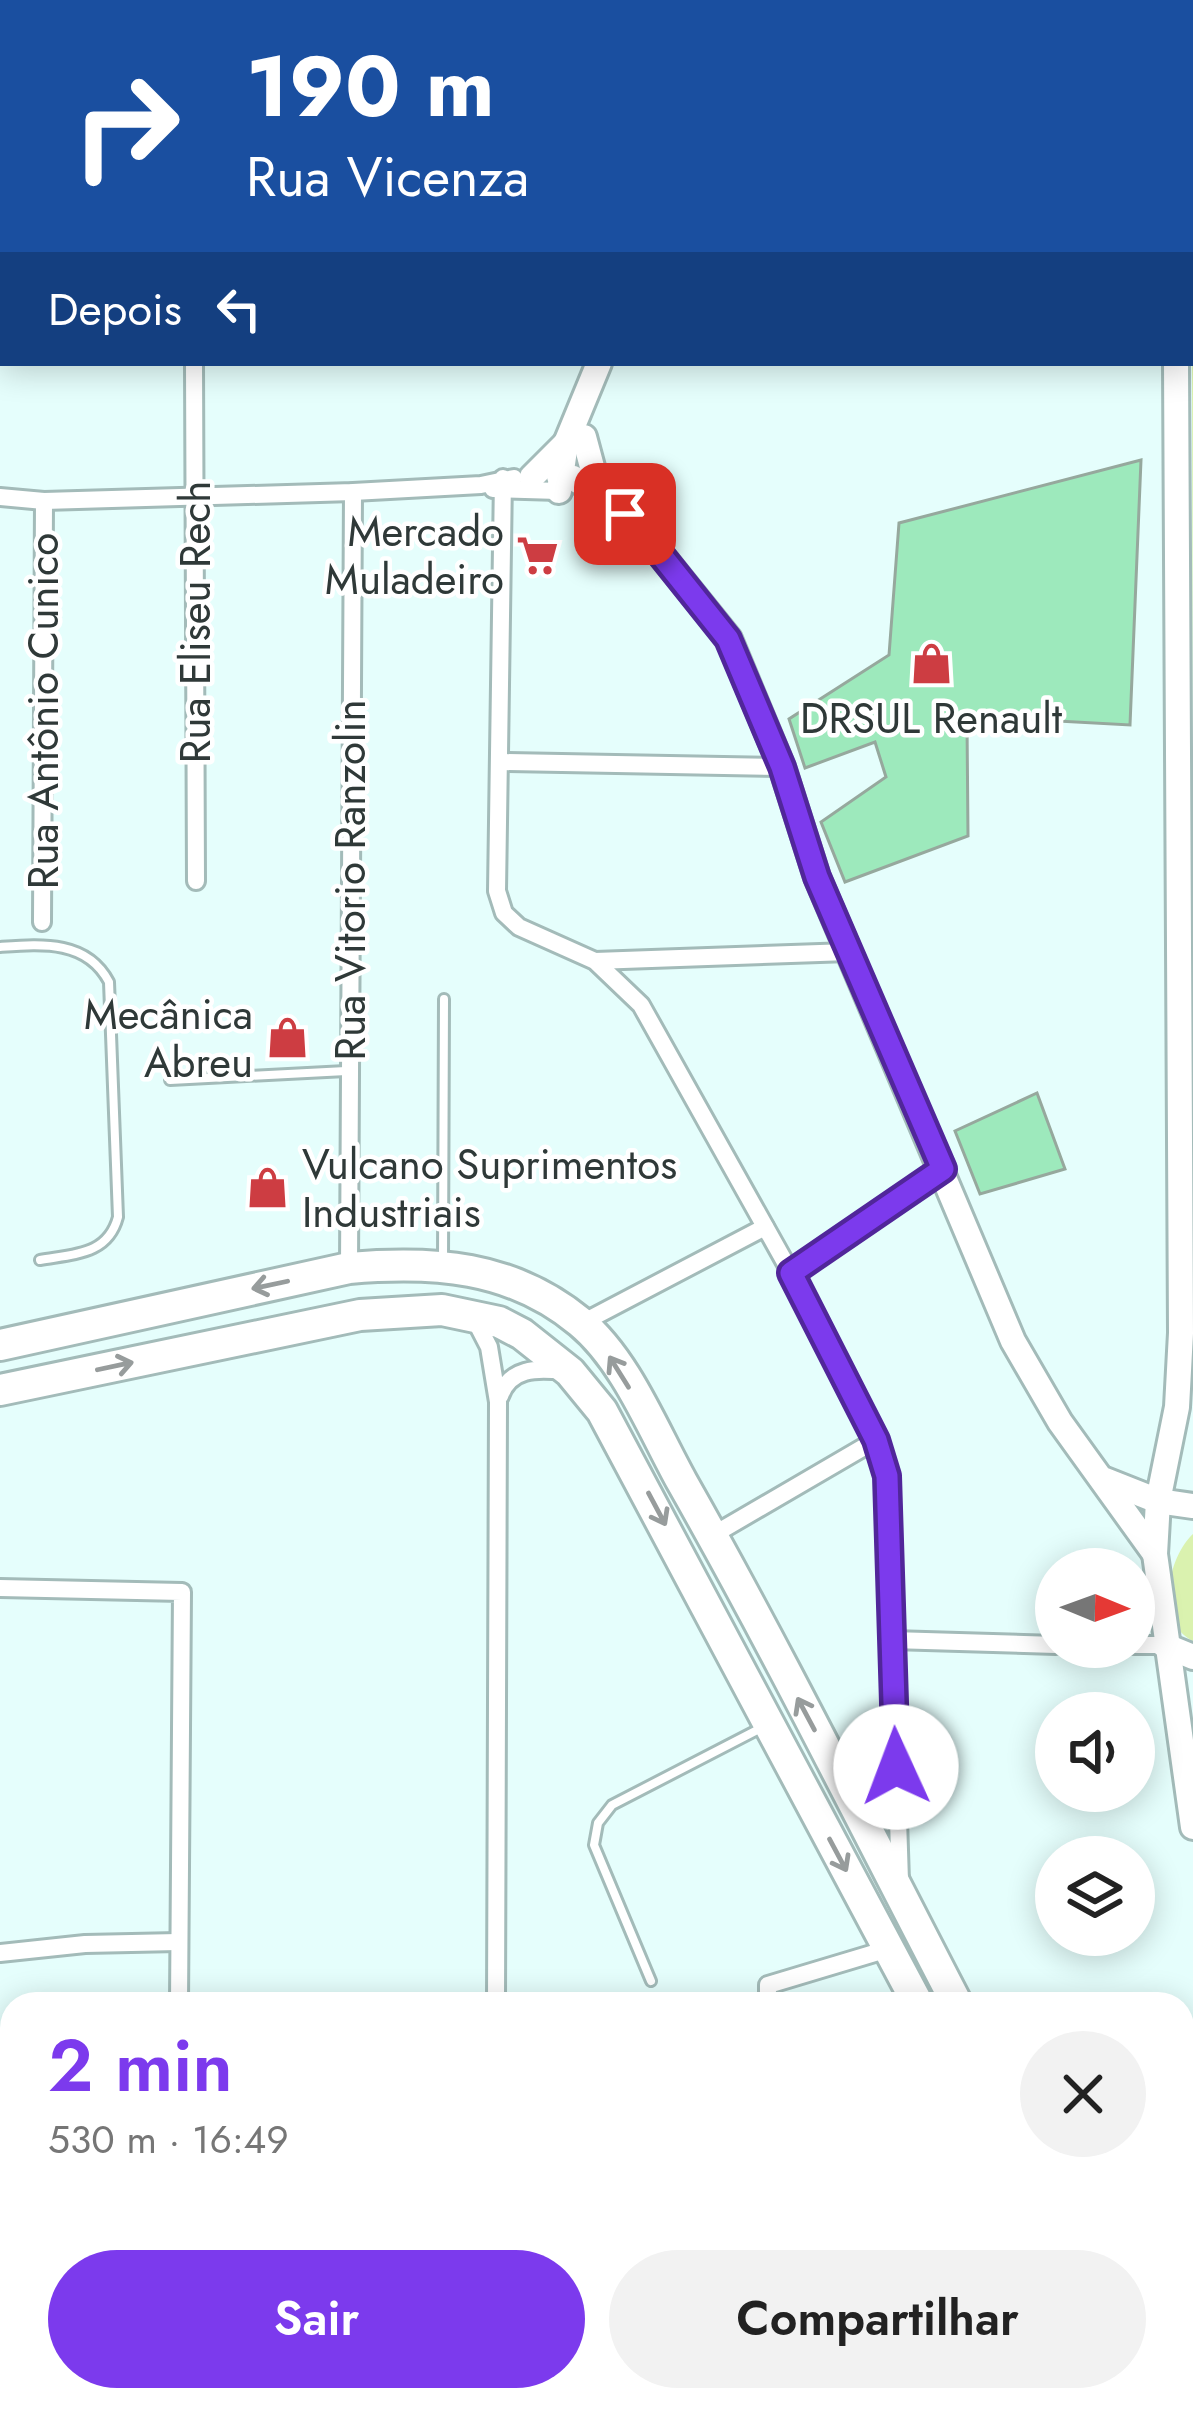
<!DOCTYPE html>
<html lang="pt">
<head>
<meta charset="utf-8">
<style>
	:root { --surface:#fff; --page:#f2f2f2; --text:#222; --muted:#767676; --accent:#7c3aed }
	body { margin:0; font-family:Jost,sans-serif; background:var(--page); color:var(--text); height:100vh; display:flex; flex-direction:column; font-size:45px; white-space:nowrap }
	* { box-sizing:border-box; margin:0 }
	p { font-size:39px; color:var(--muted) }
	.icon { flex:none; width:66px; height:66px; fill:none; stroke:currentColor; stroke-width:2; stroke-linecap:round; stroke-linejoin:round }
	.map { position:relative; flex:1; overflow:hidden }
	.sheet { position:absolute; left:0px; top:1992px; width:1194px; height:420px; display:flex; flex-direction:column; background:var(--surface); border-radius:36px 36px 0 0; box-shadow:0 6px 30px #0003 }
	.sheet>* { flex:none }
	.hud { position:absolute; left:0px; top:0px; width:1194px; height:366px; box-shadow:0 6px 30px #0003; background:#1a4fa0; color:#fff; overflow:hidden }
	.needle { width:78px; rotate:91deg }
	.buttons { position:absolute; left:1035px; top:1548px; display:grid; gap:24px }
	.buttons a { display:grid; place-items:center; width:120px; height:120px; border-radius:50%; background:var(--surface); box-shadow:0 6px 30px #0003; font-size:60px }
	.pin { position:absolute; display:grid; place-items:center; width:102px; height:102px; color:#fff; margin:-51px; border-radius:24px; box-shadow:0 6px 18px #0006 }
	.me { position:absolute; width:132px; margin:-66px; rotate:358deg; stroke-linejoin:round; filter:drop-shadow(0 0 9px #0008) }
	.turn { display:flex; align-items:center; gap:42px; height:252px; padding:0 48px; font-size:54px }
	.turn .icon { width:156px; height:156px; stroke-width:2.5 }
	.turn b { display:block; font-size:84px; line-height:102px }
	.then { display:flex; align-items:center; height:114px; padding:0 48px; background:#0003; gap:24px; font-size:45px }
	.round { display:grid; place-items:center; flex:none; width:126px; height:126px; border-radius:63px; background:var(--page) }
	.head { display:flex; align-items:center; justify-content:space-between; height:204px; padding:0 48px }
	h1 { font-size:72px; font-weight:600; line-height:90px; color:var(--accent) }
	.cta { display:flex; gap:24px; margin-top:auto; padding:24px 48px }
	.cta a { flex:1; height:138px; border-radius:72px; background:var(--accent); color:#fff; font-size:48px; font-weight:600; line-height:138px; text-align:center }
	.cta a+a { background:var(--page); color:var(--text) }
	.map>svg:first-child { display:block }
</style>
</head>
<body>
<div class="map">
<svg width="1193" height="2412" viewBox="0 0 1193 2412">
	<rect width="100%" height="100%" fill="#e5fefc"/>
	<g fill="#daf2af">
		<path d="M1186,0h7v767l-2,-764z"/>
		<path d="M1193,1534v107c-38,-18 -26,-83 0,-107z"/>
	</g>
	<g fill="#9de9bc" stroke="#96a89d" stroke-width="3">
		<path d="M1141,460l-11,265 -144,-8 -19,5 1,114 -123,46 -24,-60 65,-45 -11,-35 -70,26 -16,-49 100,-64 10,-132z"/>
		<path d="M1037,1093l28,76 -85,25 -25,-63z"/>
	</g>
	<g fill="none" stroke-linecap="round" stroke-linejoin="round">
		<defs>
			<g id="lane">
				<path d="M0,947c42,-3 87,-7 109,35l9,235c-10,38 -44,37 -78,43"/>
				<path d="M170,1080l176,-9"/>
				<path d="M443,1261l1,-262"/>
				<path d="M651,1981l-57,-136 4,-22 14,-18 151,-78"/>
			</g>
			<g id="street">
				<path d="M301,0v3"/>
				<path d="M815,3v-3"/>
				<path d="M0,83h3"/>
				<path d="M194,363l2,518"/>
				<path d="M503,478l-6,413 7,22 15,14 76,34 46,44 150,268 85,167 11,36 13,405"/>
				<path d="M493,489l66,2"/>
				<path d="M0,497l44,4 309,-9 128,-7 33,-7"/>
				<path d="M502,762l280,5"/>
				<path d="M42,922l2,-421"/>
				<path d="M595,961l254,-9"/>
				<path d="M349,1268l4,-776"/>
				<path d="M791,1273l152,-104"/>
				<path d="M473,1316l16,31 9,55 -2,602"/>
				<path d="M582,1323l183,-96"/>
				<path d="M500,1396c10,-28 36,-28 63,-25"/>
				<path d="M713,1535l163,-95"/>
				<path d="M0,1588l182,4 -3,412"/>
				<path d="M892,1640l164,5"/>
				<path d="M1134,1645h30"/>
				<path d="M0,1953l85,-9 93,-2"/>
				<path d="M768,2004v-19l120,-36"/>
				<path d="M0,2309l12,13"/>
				<path d="M100,2400l17,12"/>
				<path d="M181,2400v12"/>
				<path d="M1000,2400v12"/>
				<path d="M299,2412l15,-12"/>
				<path d="M534,2412l5,-12"/>
				<path d="M764,2412v-12"/>
			</g>
			<g id="secondary">
				<path d="M557,0l4,3"/>
				<path d="M584,437l15,56"/>
				<path d="M559,476l14,2 26,15 52,43 10,19 68,84 53,128 35,110 196,464 47,81 95,132"/>
				<path d="M532,477l33,-33"/>
				<path d="M559,491l7,-48 33,-80"/>
				<path d="M1105,1480l53,21"/>
			</g>
			<g id="primary">
				<path d="M1174,0v3"/>
				<path d="M1176,363l5,970 -4,74 -19,94 -3,53 38,273"/>
				<path d="M1158,1501l35,5"/>
				<path d="M1164,1645l29,12"/>
			</g>
			<g id="highway">
				<path d="M0,1345l349,-77c84,-7 162,-3 231,54 46,38 73,108 102,160 97,171 184,347 275,522"/>
				<path d="M0,1390l360,-75 82,-5 57,12 23,12 48,38 32,39 316,593"/>
				<path d="M1182,2338l11,7"/>
				<path d="M1182,2373l11,6"/>
			</g>
		</defs>
		<use href="#lane" stroke="#a3bbb9" stroke-width="14"/>
		<use href="#street" stroke="#a3bbb9" stroke-width="22"/>
		<use href="#secondary" stroke="#a3bbb9" stroke-width="30"/>
		<use href="#primary" stroke="#a3bbb9" stroke-width="30"/>
		<use href="#highway" stroke="#a3bbb9" stroke-width="36"/>
		<use href="#lane" stroke="#fff" stroke-width="8"/>
		<use href="#street" stroke="#fff" stroke-width="16"/>
		<use href="#secondary" stroke="#fff" stroke-width="24"/>
		<use href="#primary" stroke="#fff" stroke-width="24"/>
		<use href="#highway" stroke="#fff" stroke-width="30"/>
	</g>
	<defs><path id="oneway-shaft" d="M-6 0H5M1.5-3L5.5 0L1.5 3" fill="none" stroke-width="1.6" stroke-linecap="round" stroke-linejoin="round" transform="scale(3)"/></defs>
	<g stroke="#979c9c">
		<use href="#oneway-shaft" transform="translate(270 1285) rotate(168)"/>
		<use href="#oneway-shaft" transform="translate(115 1366) rotate(-12)"/>
		<use href="#oneway-shaft" transform="translate(619 1372) rotate(-122)"/>
		<use href="#oneway-shaft" transform="translate(657 1509) rotate(62)"/>
		<use href="#oneway-shaft" transform="translate(806 1714) rotate(-118)"/>
		<use href="#oneway-shaft" transform="translate(838 1855) rotate(62)"/>
	</g>
	<g fill="none" stroke-linecap="round" stroke-linejoin="round">
		<defs>
			<path id="route" d="M625,514l26,22 10,19 67,84 54,128 35,110 126,292 -152,104 85,167 11,36 9,291"/>
		</defs>
		<use href="#route" stroke="#51269a" stroke-width="30"/>
		<use href="#route" stroke="#7c3aed" stroke-width="21"/>
	</g>
	<defs>
		<symbol id="supermarket-bare" viewBox="-9 -9 18 18"><path d="M-6-5.5h2.5l.6 2H6L4.5 2H-2.5L-4.4-4H-6ZM-1.5 3.2a1.3 1.3 0 1 0 .1 0ZM3 3.2a1.3 1.3 0 1 0 .1 0Z" fill="#cd3d42" stroke="#fff" stroke-width="2.5" paint-order="stroke"/></symbol>
		<symbol id="shop-bare" viewBox="-9 -9 18 18"><path d="M-5-2.5h2.3a2.7 3.5 0 0 1 5.4 0H5L5.5 6h-11ZM-1.5-2.5h3a1.5 2.3 0 0 0-3 0Z" fill="#cd3d42" stroke="#fff" stroke-width="2.5" paint-order="stroke"/></symbol>
	</defs>
	<g fill-rule="evenodd">
		<use href="#supermarket-bare" x="508" y="526" width="59" height="59"/>
		<use href="#shop-bare" x="902" y="634" width="59" height="59"/>
		<use href="#shop-bare" x="258" y="1008" width="59" height="59"/>
		<use href="#shop-bare" x="238" y="1158" width="59" height="59"/>
	</g>
	<g text-anchor="middle" dominant-baseline="central" stroke-width="9" stroke-linejoin="round" paint-order="stroke">
		<g font-size="42" fill="#2f3938" stroke="#fff" text-anchor="end">
			<text x="504" y="531">Mercado<tspan x="504" dy="48">Muladeiro</tspan></text>
			<text x="931" y="718" text-anchor="middle">DRSUL Renault</text>
			<text x="253" y="1014">Mecânica<tspan x="253" dy="48">Abreu</tspan></text>
			<text x="302" y="1164" text-anchor="start">Vulcano Suprimentos<tspan x="302" dy="48">Industriais</tspan></text>
		</g>
		<g font-size="42" fill="#2f3938" stroke="#fff">
			<text transform="translate(195 622) rotate(-90)">Rua Eliseu Rech</text>
			<text transform="translate(43 711) rotate(-90)">Rua Antônio Cunico</text>
			<text transform="translate(350 880) rotate(-90)">Rua Vitorio Ranzolin</text>
		</g>
	</g>
</svg>
<div class="buttons">
<a><svg class="needle" viewBox="-14 -14 28 28"><path d="M0-13l5 13h-10z" fill="#e53935"/><path d="M0 13l5-13h-10z" fill="#767676"/></svg></a>
<a><svg class="icon" aria-label="sound" viewBox="0 0 24 24"><path d="M4 9h4l5-4v14l-5-4H4zM17 9q2 3 0 6"/></svg></a>
<a><svg class="icon" aria-label="layers" viewBox="0 0 24 24"><path d="M12 4l9 5-9 5-9-5zM3 14l9 5 9-5"/></svg></a>
</div>
<div class="pin" style="left:625px;top:514px;background:#d93025"><svg class="icon" aria-label="arrive" viewBox="0 0 24 24"><path d="M6 21V4h12l-3 4 3 4H6"/></svg></div>
<svg class="me" style="left:896px;top:1767px" viewBox="-20 -20 40 40"><circle r="19" fill="#fff"/><path d="M0-13L10 11 0 6-10 11z" fill="#7c3aed"/></svg>
<div class="hud">
<div class="turn"><svg class="icon" aria-label="right" viewBox="0 0 24 24"><path d="M7 20v-9h11M14 6l5 5-5 5"/></svg><div><b>190 m</b>Rua Vicenza</div></div>
<div class="then">Depois<svg class="icon" aria-label="left" viewBox="0 0 24 24"><path d="M17 20v-9H6M10 6l-5 5 5 5"/></svg></div>
</div>
<section class="sheet">
<div class="head"><div><h1>2 min</h1><p>530 m · 16:49</p></div><a class="round"><svg class="icon" aria-label="close" viewBox="0 0 24 24"><path d="M6 6l12 12M18 6L6 18"/></svg></a></div>
<div class="cta"><a>Sair</a><a>Compartilhar</a></div>
</section>
</div>
</body>
</html>
